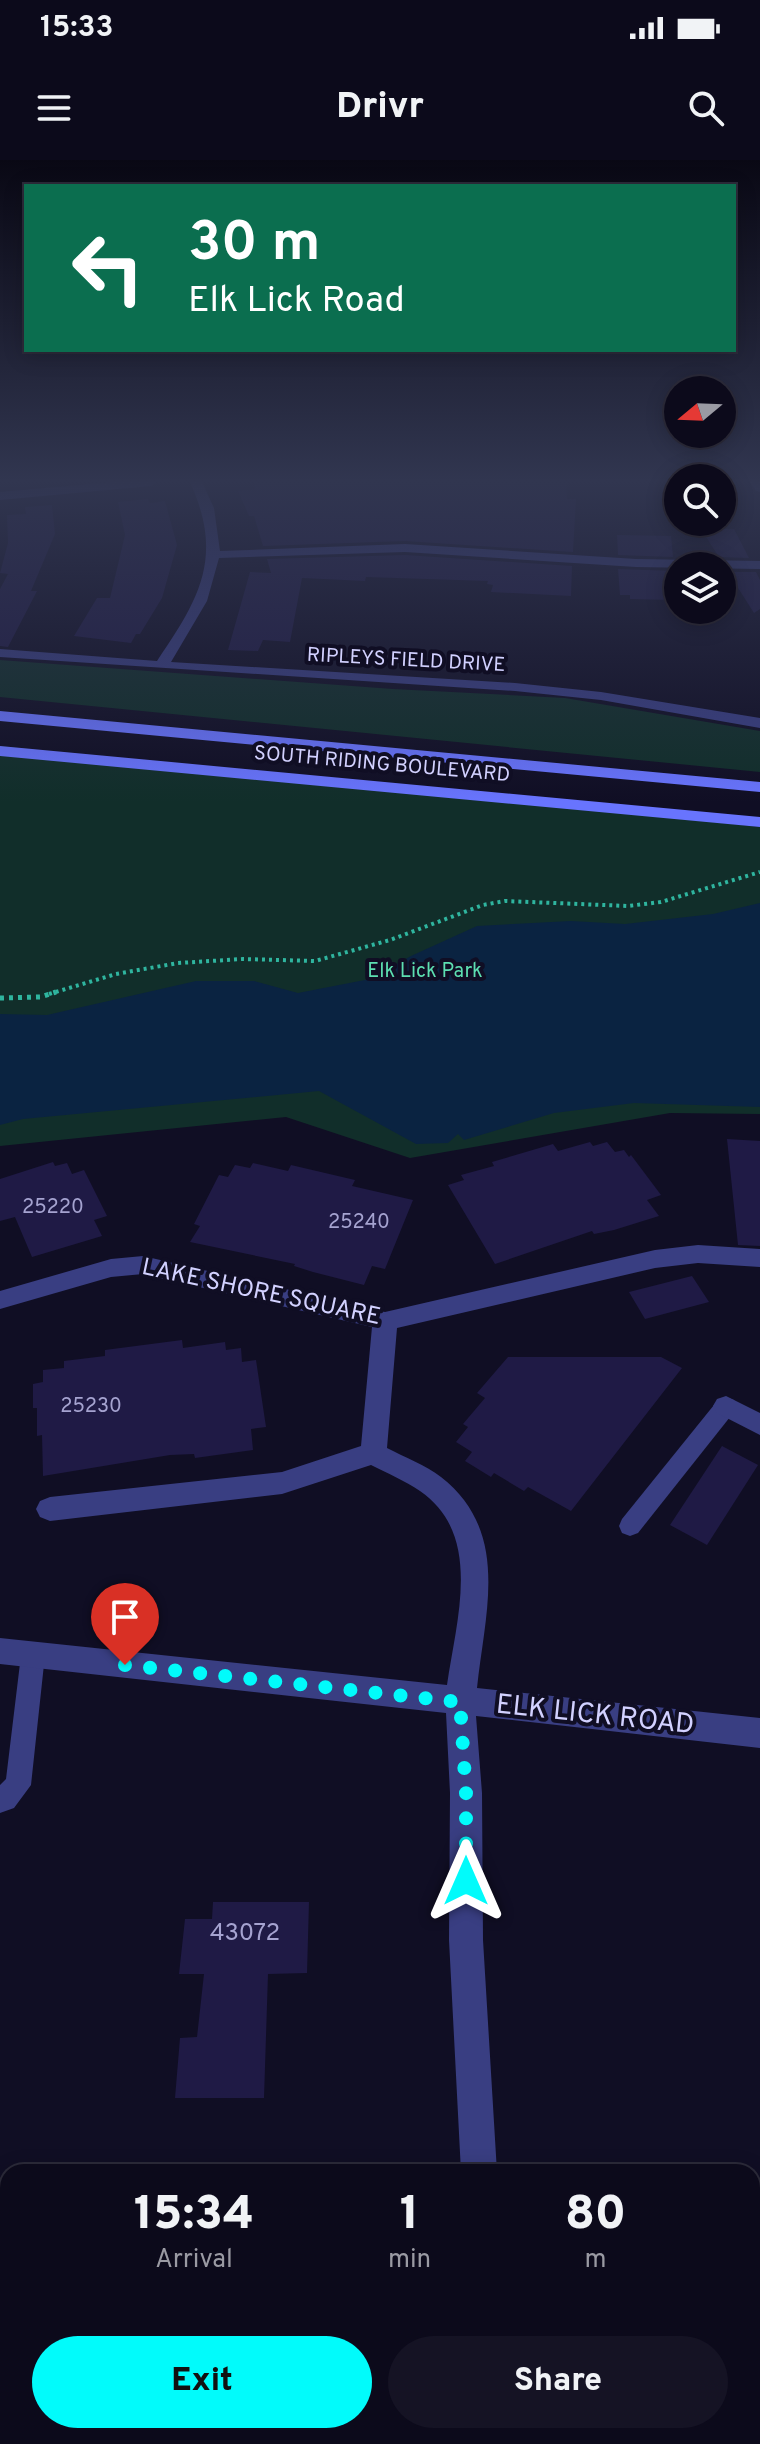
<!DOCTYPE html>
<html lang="en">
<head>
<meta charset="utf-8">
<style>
	:root { --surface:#0c0a1b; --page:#151324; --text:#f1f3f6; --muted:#9a9aa3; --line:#2c2b3a; --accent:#01fbfb }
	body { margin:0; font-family:Overpass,sans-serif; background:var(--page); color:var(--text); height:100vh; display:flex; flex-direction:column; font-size:30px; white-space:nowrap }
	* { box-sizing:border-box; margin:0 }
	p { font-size:26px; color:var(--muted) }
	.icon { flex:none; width:44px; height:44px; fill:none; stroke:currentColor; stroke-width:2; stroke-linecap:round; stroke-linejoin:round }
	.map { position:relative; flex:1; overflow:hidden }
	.details { position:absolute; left:0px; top:2004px; width:760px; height:280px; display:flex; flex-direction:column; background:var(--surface); border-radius:24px 24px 0 0; box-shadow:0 4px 20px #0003,0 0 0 2px var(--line) }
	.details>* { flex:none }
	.top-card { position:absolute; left:24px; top:24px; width:712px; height:168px; border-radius:0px; box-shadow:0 4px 20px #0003,0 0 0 2px var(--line); background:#0b6e4f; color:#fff; overflow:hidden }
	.needle { width:52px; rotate:251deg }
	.controls { position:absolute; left:664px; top:216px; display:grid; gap:16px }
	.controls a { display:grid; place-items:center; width:72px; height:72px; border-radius:50%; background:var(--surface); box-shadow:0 4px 20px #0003,0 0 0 2px var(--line); font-size:40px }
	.pin { position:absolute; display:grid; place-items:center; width:68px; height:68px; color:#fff; margin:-82px -34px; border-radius:50% 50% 50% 0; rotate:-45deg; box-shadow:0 0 8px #0007 }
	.pin .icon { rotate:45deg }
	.me { position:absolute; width:88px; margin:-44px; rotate:0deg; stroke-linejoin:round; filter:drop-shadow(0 0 6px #0008) }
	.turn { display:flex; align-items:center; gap:28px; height:168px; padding:0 32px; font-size:36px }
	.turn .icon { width:104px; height:104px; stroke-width:2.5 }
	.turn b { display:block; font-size:56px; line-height:68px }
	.eta { display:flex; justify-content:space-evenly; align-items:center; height:136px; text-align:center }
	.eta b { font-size:48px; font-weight:800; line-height:56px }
	.primary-button { display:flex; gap:16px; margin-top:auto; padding:16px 32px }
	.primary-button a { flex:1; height:92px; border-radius:48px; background:var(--accent); color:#111; font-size:32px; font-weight:800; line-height:92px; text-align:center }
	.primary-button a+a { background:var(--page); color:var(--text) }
	.status { display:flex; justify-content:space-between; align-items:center; height:56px; padding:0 40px; background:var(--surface); direction:ltr }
	.status svg { height:22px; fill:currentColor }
	header { display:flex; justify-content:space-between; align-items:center; height:104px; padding:0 32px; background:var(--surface); font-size:36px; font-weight:800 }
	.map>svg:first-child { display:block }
</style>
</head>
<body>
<div class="status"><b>15:33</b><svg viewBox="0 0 49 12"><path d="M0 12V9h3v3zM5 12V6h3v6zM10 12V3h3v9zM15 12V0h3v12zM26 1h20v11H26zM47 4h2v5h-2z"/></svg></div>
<header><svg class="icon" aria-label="menu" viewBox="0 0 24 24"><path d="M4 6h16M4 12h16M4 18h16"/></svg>Drivr<svg class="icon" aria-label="search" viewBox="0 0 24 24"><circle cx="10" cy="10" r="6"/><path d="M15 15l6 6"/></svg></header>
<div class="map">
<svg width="760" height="2284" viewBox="0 0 760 2284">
	<rect width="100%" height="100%" fill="#100e24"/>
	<g fill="#112e2a">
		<path d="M0,500l393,29 172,9 195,33v41l-760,-75z"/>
		<path d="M0,586l760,81v287l-90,-1 -260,45 -124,-41 -286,29z"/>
	</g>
	<path fill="#0a2341" d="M760,743v204l-126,-4 -80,10 -90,27 -6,-6 -10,9 -32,1 -97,-53 -296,28 -23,6v-111l47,1 149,-34h58l44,12 72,-14 41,-23 66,-30 94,-5 54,3 88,-10z"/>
	<g fill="#1f1a45">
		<path d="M254,322h312l1,17h9l-3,53 -168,-11 -142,5 -9,-30h-5l-11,-25 17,-2z"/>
		<path d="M148,339l2,4 15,-2 12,44 -15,53 -22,36h-4l-5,9 -57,-7 23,-38h13l15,-63 -7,-33z"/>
		<path d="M52,345l3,29 -24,57h6l-29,56 -8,-1v-57l8,-15 -8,-1 8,-30 -1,-28 19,-1 -1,-7z"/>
		<path d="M701,369h33l15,29 -30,-1z"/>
		<path d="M617,375l54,1 2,21 -55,-2z"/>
		<path d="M405,395l167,11 -1,30 -80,-4 2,-7 -6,-1 1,-3 -122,-4 -1,4 -63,-3 -12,64 -27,-2 -5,11 -30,-1 22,-78 21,1 -4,-14z"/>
		<path d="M618,409l57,2 3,26 -7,-1v4l-41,-1v-4h-10z"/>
		<path d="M728,412h28l4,8v29l-6,4z"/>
		<path d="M727,979l33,2v105l-22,-1z"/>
		<path d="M590,982l3,4 14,-4 8,10 9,-2 5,7 2,-2 30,40 -14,5 12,16 -45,14 -20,4 -2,-3 -97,33 -47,-79 16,-5 -3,-5 33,-9 -2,-4 61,-18 5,7z"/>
		<path d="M53,1002l2,4 12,-3 5,11 12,-4 23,46 -13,4 8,16 -70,21 -17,-40 -15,4v-42z"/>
		<path d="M253,1003l35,8 3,-6 64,15 -3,6 61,14 -28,69 -13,-3 -8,19 -51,-13 -19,-6 1,-2 -105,-22 10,-16 -6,-2 25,-49 9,2 7,-12 15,3z"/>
		<path d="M692,1116l17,26 -64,17 -16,-27z"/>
		<path d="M182,1180l1,8 42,-6 1,8 15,-2 1,14 14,-2 10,67 -15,2 2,21 -58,8 -1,-4 -24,1 -127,21 -1,-41 -5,1v-28h-4v-24l10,-2v-12l21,-2v-7l41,-5v-6z"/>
		<path d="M508,1197h153l21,11 -111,143 -43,-24 -4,4 -30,-18 -3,4 -26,-16 7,-9 -16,-10 12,-15 -5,-3 22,-26 -8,-5z"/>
		<path d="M722,1286l36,19 -51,80 -37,-20z"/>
		<path d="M213,1742h96l-2,71 -39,1 -4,124h-89l5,-60 17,-1 7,-63h-25l6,-55h27z"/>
	</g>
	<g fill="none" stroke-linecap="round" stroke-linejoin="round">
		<path stroke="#2fb59f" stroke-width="4" stroke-dasharray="3 4" stroke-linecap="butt" d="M49,834l67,-20 62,-11 65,-4 72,2 75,-21 93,-35 22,-4 123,5 33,-4 99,-30"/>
		<path stroke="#2fb59f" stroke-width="5" stroke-dasharray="4 5" stroke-linecap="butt" d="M0,838l40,-1 16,-5"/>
		<g fill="#393e82" fill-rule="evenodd">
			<path d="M726,1237l8,3 3,6 -3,6 -96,121 -8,3 -8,-3 -3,-7 3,-7 96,-119z"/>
			<path d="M33,1484l9,3 3,8 -14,130 -17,23 -14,5v-28l6,-6 15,-124 3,-8z"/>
		</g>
		<g fill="#393e82" fill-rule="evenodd">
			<path d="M112,322h45l-6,4 -151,14v-8z"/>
			<path d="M190,322h12l12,26 6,43 185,-7 231,15 124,2v8l-124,-2 -231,-15 -186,6 -12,43 -36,61 344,21 86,9 159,26v10l-159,-28 -86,-9 -515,-34v-8l157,12c43,-63 67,-104 33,-179z"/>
			<path d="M750,322h10v10l-4,-1z"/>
			<path d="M698,1085l62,4v18l-62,-4 -43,5 -258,60 -10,120c17,9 39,17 54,29 70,55 44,135 36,211l283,30v30l-284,-32 6,77 1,147 14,232h-36l-12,-232 1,-147 -4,-80 -446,-49v-26l447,47c9,-64 37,-150 -27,-194 -15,-10 -33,-18 -49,-26l-89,29 -232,27 -10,-4 -4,-8 4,-8 10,-4 232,-25 79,-26 11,-119 -229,-53 -32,3 -111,32v-18l111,-32 32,-3 242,56 270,-62z"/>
			<path d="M726,1236l34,17v22l-43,-22 -4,-7 4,-7z"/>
			<path d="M473,2276h40l2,8h-42z"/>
		</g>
		<g fill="#6874fe" fill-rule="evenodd">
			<path d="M0,551l760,71v10l-760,-71z"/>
			<path d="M0,586l760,71v10l-760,-71z"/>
		</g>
	</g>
	<linearGradient id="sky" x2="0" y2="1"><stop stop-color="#090814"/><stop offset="0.5" stop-color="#313650"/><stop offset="1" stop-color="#313650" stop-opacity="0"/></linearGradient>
	<rect width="760" height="642" fill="url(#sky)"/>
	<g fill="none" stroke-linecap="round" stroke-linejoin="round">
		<path stroke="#01fbfb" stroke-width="14" stroke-dasharray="0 25.2" d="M125,1505l335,37 6,91v88"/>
	</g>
	<g text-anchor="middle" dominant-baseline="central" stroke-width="8" stroke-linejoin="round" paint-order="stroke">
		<g font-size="20" fill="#d2d1ff" stroke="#100e24">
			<text transform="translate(406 501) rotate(3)">RIPLEYS FIELD DRIVE</text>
			<text transform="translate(382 605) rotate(5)">SOUTH RIDING BOULEVARD</text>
		</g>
		<g font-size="20" fill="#5ddfb1" stroke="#100e24">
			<text x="425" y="812">Elk Lick Park</text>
		</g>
		<g font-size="20" fill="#a5a3d0">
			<text x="53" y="1048">25220</text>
			<text x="359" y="1063">25240</text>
			<text x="91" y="1247">25230</text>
		</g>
		<g font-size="24" fill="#d2d1ff" stroke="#100e24">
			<text transform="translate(261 1133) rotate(12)">LAKE SHORE SQUARE</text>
		</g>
		<g font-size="24" fill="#a5a3d0">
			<text x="245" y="1774">43072</text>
		</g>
		<g font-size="28" fill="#d2d1ff" stroke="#100e24">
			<text transform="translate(595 1556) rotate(6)">ELK LICK ROAD</text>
		</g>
	</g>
</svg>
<div class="controls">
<a><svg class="needle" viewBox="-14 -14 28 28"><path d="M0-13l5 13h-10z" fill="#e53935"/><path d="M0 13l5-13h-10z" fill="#9a9aa3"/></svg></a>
<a><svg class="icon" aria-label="search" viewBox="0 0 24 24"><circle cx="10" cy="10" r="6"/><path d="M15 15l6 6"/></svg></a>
<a><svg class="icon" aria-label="layers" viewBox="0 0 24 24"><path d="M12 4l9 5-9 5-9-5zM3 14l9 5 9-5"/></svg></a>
</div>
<div class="pin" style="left:125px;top:1505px;background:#d93025"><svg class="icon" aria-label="arrive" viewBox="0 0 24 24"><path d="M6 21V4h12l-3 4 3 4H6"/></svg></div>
<svg class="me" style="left:466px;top:1721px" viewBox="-20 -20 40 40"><path d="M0-17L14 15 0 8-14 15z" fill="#01fbfb" stroke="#fff" stroke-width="4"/></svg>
<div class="top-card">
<div class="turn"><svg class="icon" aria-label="left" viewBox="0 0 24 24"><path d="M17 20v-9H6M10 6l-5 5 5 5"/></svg><div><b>30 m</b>Elk Lick Road</div></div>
</div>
<section class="details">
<div class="eta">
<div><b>15:34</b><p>Arrival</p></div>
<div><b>1</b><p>min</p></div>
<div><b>80</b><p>m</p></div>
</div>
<div class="primary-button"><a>Exit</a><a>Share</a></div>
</section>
</div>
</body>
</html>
